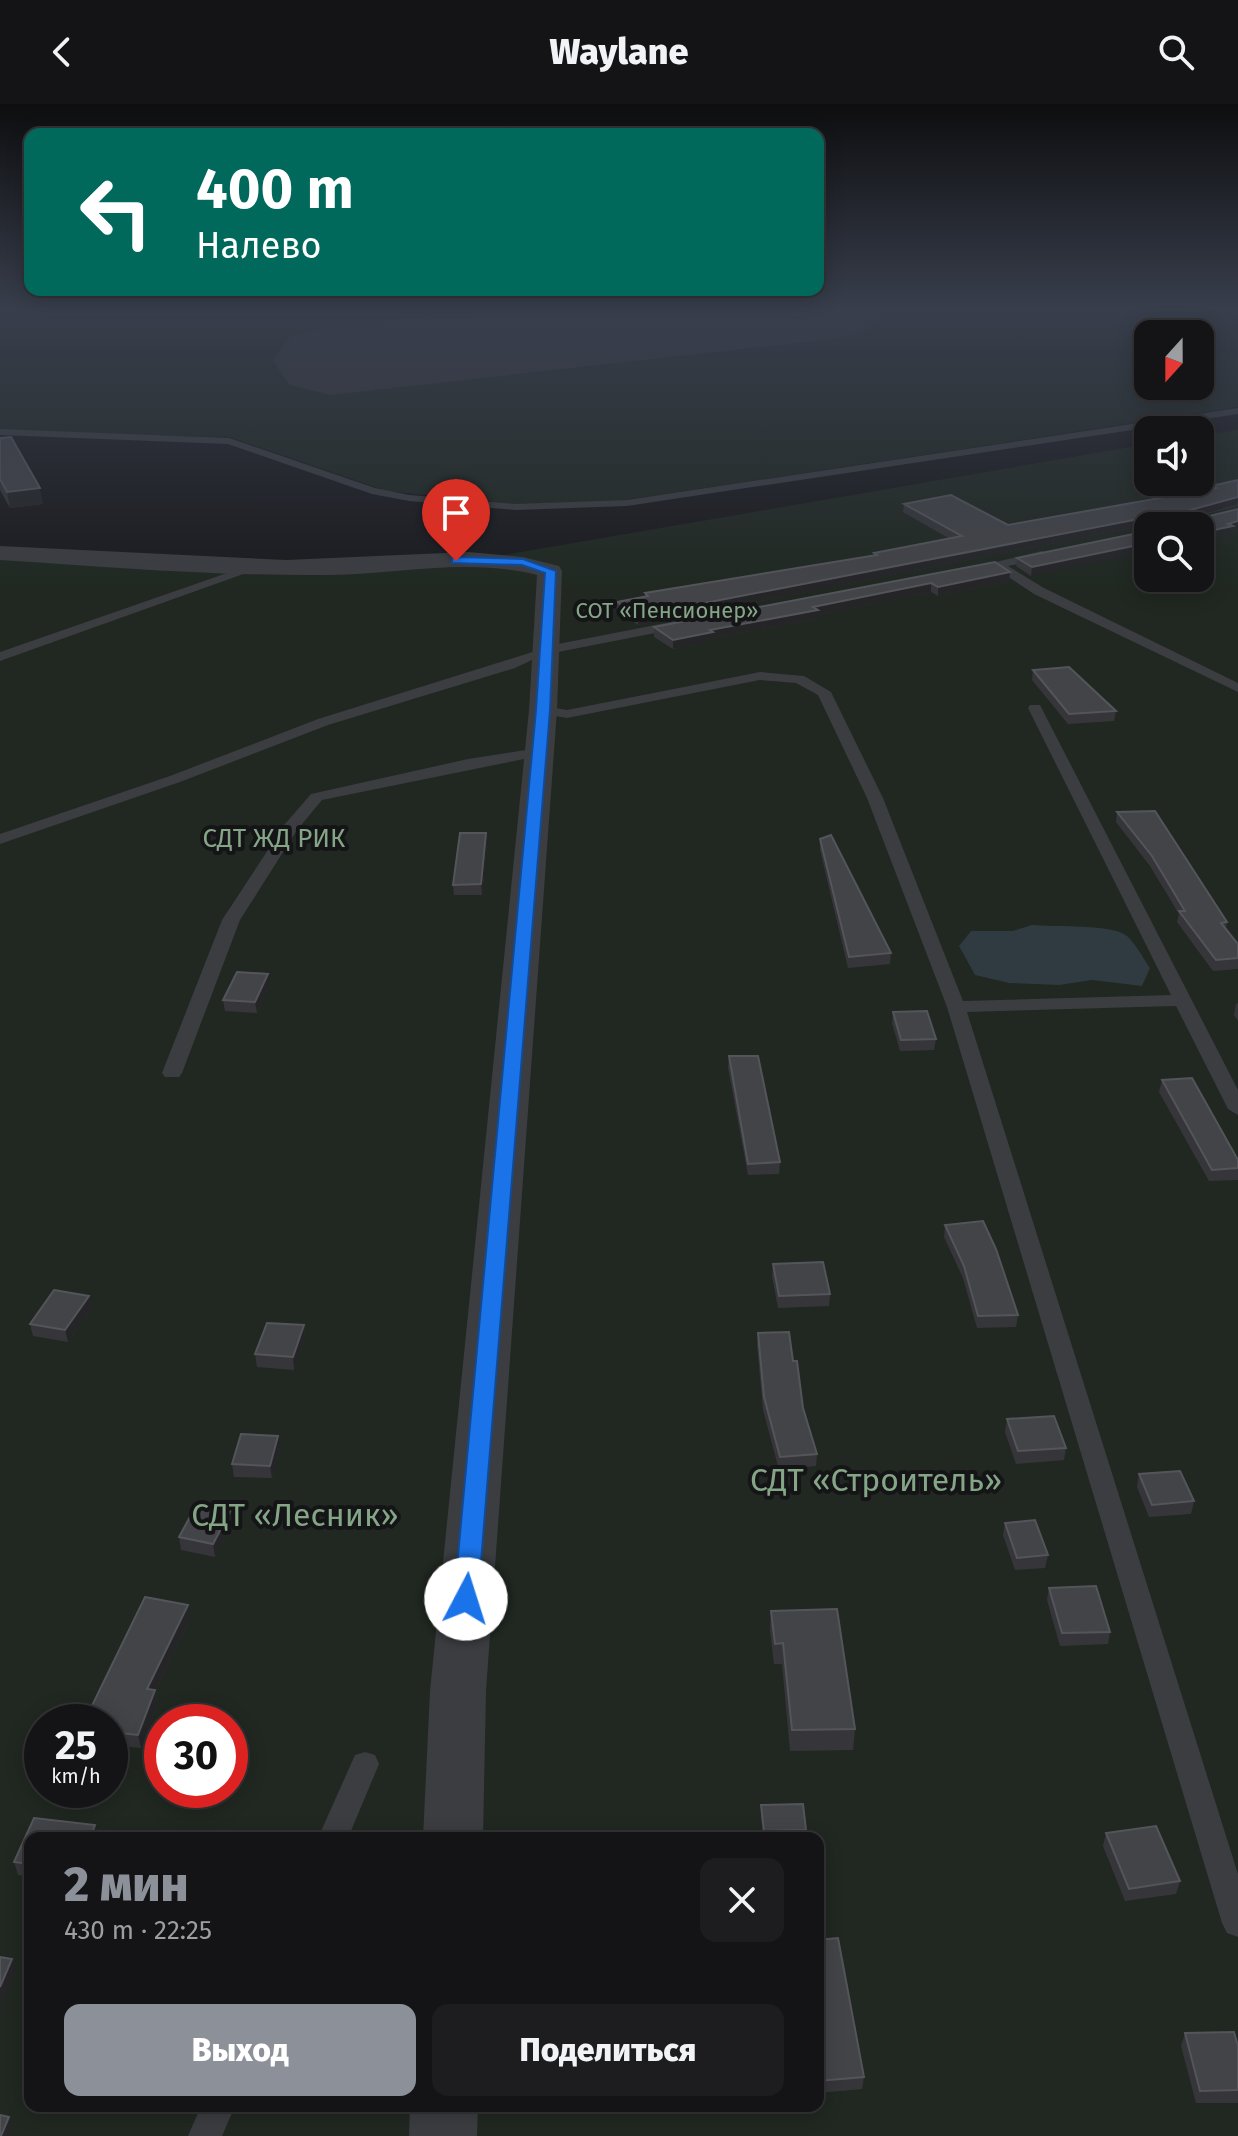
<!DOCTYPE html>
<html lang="ru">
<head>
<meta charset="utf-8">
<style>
	:root { --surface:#141416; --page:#1d1d1f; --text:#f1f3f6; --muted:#9d9ea1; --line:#333335; --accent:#8c9099 }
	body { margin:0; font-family:"Fira Sans",sans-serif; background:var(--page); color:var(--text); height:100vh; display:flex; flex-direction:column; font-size:30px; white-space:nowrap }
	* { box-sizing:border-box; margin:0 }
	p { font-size:26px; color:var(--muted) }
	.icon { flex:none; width:44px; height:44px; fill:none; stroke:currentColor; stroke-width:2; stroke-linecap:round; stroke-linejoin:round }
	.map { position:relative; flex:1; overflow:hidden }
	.details { position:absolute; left:24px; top:1728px; width:800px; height:280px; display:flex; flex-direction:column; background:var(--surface); border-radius:16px; box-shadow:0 4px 20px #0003,0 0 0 2px var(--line) }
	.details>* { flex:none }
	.hud { position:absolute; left:24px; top:24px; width:800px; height:168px; border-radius:16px; box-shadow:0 4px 20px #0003,0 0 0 2px var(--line); background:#00695c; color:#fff; overflow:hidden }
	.needle { width:52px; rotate:201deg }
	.controls { position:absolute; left:1134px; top:216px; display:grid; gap:16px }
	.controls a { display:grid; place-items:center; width:80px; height:80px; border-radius:16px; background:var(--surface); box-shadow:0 4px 20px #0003,0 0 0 2px var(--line); font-size:40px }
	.speed { position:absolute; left:24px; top:1600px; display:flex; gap:16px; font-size:40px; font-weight:700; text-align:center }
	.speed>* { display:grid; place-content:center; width:104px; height:104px; border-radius:50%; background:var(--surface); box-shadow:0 4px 20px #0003,0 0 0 2px var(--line); line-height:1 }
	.speed small { font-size:20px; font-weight:400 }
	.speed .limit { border:12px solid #d22; background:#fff; color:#111 }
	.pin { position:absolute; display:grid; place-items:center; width:68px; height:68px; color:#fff; margin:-82px -34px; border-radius:50% 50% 50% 0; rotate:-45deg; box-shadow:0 0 8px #0007 }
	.pin .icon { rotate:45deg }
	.me { position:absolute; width:88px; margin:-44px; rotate:5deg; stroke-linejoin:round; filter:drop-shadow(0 0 6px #0008) }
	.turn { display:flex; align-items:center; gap:28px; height:168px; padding:0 40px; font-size:36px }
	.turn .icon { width:104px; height:104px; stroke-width:2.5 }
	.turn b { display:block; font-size:56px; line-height:68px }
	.round { display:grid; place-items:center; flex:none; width:84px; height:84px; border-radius:16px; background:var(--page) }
	.overview { display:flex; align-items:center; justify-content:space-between; height:136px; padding:0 40px }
	h1 { font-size:48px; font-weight:800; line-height:60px; color:var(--accent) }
	.primary-button { display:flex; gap:16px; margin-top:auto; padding:16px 40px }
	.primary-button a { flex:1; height:92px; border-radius:16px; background:var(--accent); color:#fff; font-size:32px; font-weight:800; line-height:92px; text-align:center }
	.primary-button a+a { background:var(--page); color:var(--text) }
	header { display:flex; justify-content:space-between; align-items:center; height:104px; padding:0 40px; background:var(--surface); font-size:36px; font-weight:800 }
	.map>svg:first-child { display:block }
</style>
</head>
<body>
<header><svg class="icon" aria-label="back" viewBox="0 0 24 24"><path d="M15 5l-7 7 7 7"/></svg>Waylane<svg class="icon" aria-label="search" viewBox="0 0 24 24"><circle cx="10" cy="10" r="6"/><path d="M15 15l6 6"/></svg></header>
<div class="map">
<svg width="1238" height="2032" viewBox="0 0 1238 2032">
	<rect width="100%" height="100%" fill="#1a1a1d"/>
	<g fill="#202821" fill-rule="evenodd">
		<path d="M0,203h1238v100l-626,95 -90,3 -135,-14 -157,-54 -230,-6zM1148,230h52v52h-52z"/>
		<path d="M1238,326v1706h-1238v-1586l334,16 170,-11 644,-111v38h52v-46zM1148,422h52v52h-52zM42,1618h68v68h-68zM162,1618h68v68h-68zM30,1734h788v268h-788z"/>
	</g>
	<path fill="#303a41" d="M1032,821c22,2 82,-1 95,11 9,8 16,22 23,32l-8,18 -50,-6 -33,5 -50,-2 -34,-8 -16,-29 12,-15h42z"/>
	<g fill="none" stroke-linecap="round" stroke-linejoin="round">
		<path fill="#34363a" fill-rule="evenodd" d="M522,203h361l-15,22 -37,10 -501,56 -40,-10 -17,-24 17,-24 40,-10z"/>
		<g fill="#3b3d41" fill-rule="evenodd">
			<path d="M1238,304v6l-611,92 -111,4 -107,-9 -37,-7 -144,-50 -228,-9v-6l229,9 146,50 34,7 107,9 111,-4z"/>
			<path d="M1042,447l6,4 -2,3 -38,8 36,22 194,95v9l-204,-98 -39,-26 -23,5 -6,-4z"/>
			<path d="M253,460l10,3 -263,94v-9z"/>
			<path d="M681,516l5,1v6l-128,25 -5,-2 -38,18 -187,57 -148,57 -180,62v-10l170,-58 148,-57 240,-75z"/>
			<path d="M760,568l44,4 27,16 52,106 80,203 208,-6 -143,-287 2,-3h10l198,385v25l-10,-6 -52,-103 -209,6 271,862v63l-11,-4 -5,-10 -275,-916 -80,-209 -49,-103 -22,-12 -36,-3 -193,38 -29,-5 -2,-3 7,-4 24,4z"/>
			<path d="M539,644l5,1v6l-222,45 -25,30 -57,90 -58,153 -3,4h-14l-3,-4 60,-153 63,-96 26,-30 157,-35z"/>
			<path d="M365,1648l10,3 4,9 -31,74h-30l37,-83z"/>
			<path d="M201,2002h34l-13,30h-34z"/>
		</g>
		<g fill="#3b3d41" fill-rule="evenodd">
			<path d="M0,442l286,14 182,-8 55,5 36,9 3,5 -5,139 -71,981 -3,147h-60l7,-147 99,-981 8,-135c-70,-18 -142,0 -213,0 -108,1 -216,-8 -324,-15z"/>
			<path d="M410,2002h68l-1,30h-68z"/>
		</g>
	</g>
	<g fill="#36363a">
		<path d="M0,334l43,66 -33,4 -10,-18z"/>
		<path d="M1238,376v26l-57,14h12l45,-11v20l-5,1 -1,4 -32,-8 -53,-1 -509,100 -21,-14v-9l28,-6v-3l229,-38v-2l76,-14 -47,-27 1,-8 104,21 202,-36 1,-3z"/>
		<path d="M1148,427l-117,45 -15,-10 1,-8z"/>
		<path d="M995,458l15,10 -1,9 -71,15 -7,-4 -113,23 -1,4 -105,19v3l-39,8 -19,-12v-10z"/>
		<path d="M1033,566l83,41 -2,10 -46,3 -36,-44z"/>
		<path d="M1117,708l110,110 -1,6 12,16v25l-25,2 -36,-49 2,-8 -29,-48 -34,-44z"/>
		<path d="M820,735l71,114 -1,11 -42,4 -28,-118z"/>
		<path d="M487,739l-5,52h-28l-1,-10z"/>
		<path d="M269,881l-12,28 -32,-2 -2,-11z"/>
		<path d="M1238,899v18l-4,-6 2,-11z"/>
		<path d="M893,908l43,27 -2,11 -34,1 -8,-28z"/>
		<path d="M729,952l51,106 -1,12 -31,1 -20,-107z"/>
		<path d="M1162,976l76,80v20l-29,1 -50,-89z"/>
		<path d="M945,1121l73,90 -2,12 -39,1 -14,-50 -19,-41z"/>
		<path d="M773,1160l57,30 -1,12 -51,2 -6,-32z"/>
		<path d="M92,1204l-24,34 -35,-6 -3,-12z"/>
		<path d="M304,1221l1,13 -11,32 -37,-3 -2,-13z"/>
		<path d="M758,1229l35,28 10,47 14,46 -1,12 -37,4 -16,-60 -6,-65z"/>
		<path d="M1007,1315l59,29 -2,12 -48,4 -11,-32z"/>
		<path d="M280,1344l-8,30 -38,-1 -2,-13z"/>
		<path d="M1139,1370l55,27 -3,13 -42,3 -12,-30z"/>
		<path d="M234,1417l-19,36 -34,-7 -2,-13z"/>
		<path d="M1005,1419l43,32 -3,13 -30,2 -12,-35z"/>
		<path d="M1049,1484l61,44 -2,12 -48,2 -13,-46z"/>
		<path d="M771,1507l84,118 -2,21 -63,1 -8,-87h-8l-4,-33z"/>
		<path d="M191,1514l-36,73 3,12 -17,45 -31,-3v-23z"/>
		<path d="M761,1701l45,25 -1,8h-42l-2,-20z"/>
		<path d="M34,1714l61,7 3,13h-68v38l-12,-1 -4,-13z"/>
		<path d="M1106,1729l74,48 -4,13 -51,7 -22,-55z"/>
		<path d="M818,1836l46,137 -2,12 -44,4z"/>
		<path d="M1185,1929l53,13v57h-42l-15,-57z"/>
	</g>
	<g fill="#252528">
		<path d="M40,384l3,16 -33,4 -3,-16z"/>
		<path d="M1238,393l-1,8 -67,18 2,-8z"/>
		<path d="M1149,413l-2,8 -509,100v-9z"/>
		<path d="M1238,417v8l-5,1 -1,4 -32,7v-8z"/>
		<path d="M1148,439v9l-117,24 1,-9z"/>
		<path d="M1010,468l-1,9 -71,15v-9z"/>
		<path d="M931,479v9l-113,23 -1,4 -105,19v3l-39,8v-9l37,-10 103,-23z"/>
		<path d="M486,729l1,10 -5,52 -1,-11z"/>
		<path d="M268,870l1,11 -12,28 -2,-11z"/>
		<path d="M89,1192l3,12 -24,34 -3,-12z"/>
		<path d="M304,1221l1,13 -11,32 -1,-13z"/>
		<path d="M278,1332l2,12 -8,30 -2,-12z"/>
		<path d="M232,1404l2,13 -19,36 -2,-13z"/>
		<path d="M188,1501l3,13 -36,73 3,12 -17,45 -3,-13 9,-46z"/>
		<path d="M95,1721l3,13h-8z"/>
		<path d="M12,1855l4,13 -16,38v-23z"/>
		<path d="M9,2013l4,12 -3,7h-9z"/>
	</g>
	<g fill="#434448" stroke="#53555a" stroke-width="2">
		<path d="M11,333l29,51 -33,4 -7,-13v-41z"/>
		<path d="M1238,376v17l-66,18 -2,5h23l45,-11v12l-10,3 5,2 -33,7v-7h-49l1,-6 -3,-3 -511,99 -21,-14 31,-6 -3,-3 232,-38 -3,-2 88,-17 -58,-32 47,-9 57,30 208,-37 -5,-2z"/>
		<path d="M1148,427v12l-116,24 -15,-9z"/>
		<path d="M995,458l15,10 -72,15 -7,-4 -118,24 5,3 -108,20 3,2 -40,8 -19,-13z"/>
		<path d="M1069,563l47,44 -47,3 -36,-44z"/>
		<path d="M1155,707l72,111 -6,1 17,21v14l-22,2 -37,-49h6l-33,-55 -35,-44z"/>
		<path d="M460,729h26l-5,51 -28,1z"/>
		<path d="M831,731l60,118 -42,4 -29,-118z"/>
		<path d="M237,868l31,2 -13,28 -32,-2z"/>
		<path d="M927,907l9,28 -35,1 -8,-28z"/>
		<path d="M729,952h29l22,106 -32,2z"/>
		<path d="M1192,974l46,82v8l-26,2 -50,-90z"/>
		<path d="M983,1117l13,28 22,66 -40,1 -14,-50 -19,-41z"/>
		<path d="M823,1158l7,32 -51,2 -6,-32z"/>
		<path d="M54,1186l35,6 -24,34 -35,-6z"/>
		<path d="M267,1219l37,2 -11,32 -38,-3z"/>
		<path d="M789,1228l4,29h4l6,47 14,46 -37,3 -16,-60 -6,-64z"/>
		<path d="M1054,1312l12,32 -48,3 -11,-32z"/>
		<path d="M241,1330l37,2 -8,30 -38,-2z"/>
		<path d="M1180,1367l14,30 -42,4 -13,-31z"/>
		<path d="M198,1398l34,6 -19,36 -34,-7z"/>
		<path d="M1035,1416l13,35 -31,3 -12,-35z"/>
		<path d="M1096,1482l14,46 -48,1 -13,-45z"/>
		<path d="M145,1493l43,8 -41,84 8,1 -17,45 -28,-3v-10h-26z"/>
		<path d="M837,1505l18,120 -63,1 -9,-87 -8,1 -4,-33z"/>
		<path d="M803,1700l3,26 -42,1 -3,-26z"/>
		<path d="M34,1714l61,7 -5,13h-60v26l-16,-2z"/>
		<path d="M1156,1722l24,55 -51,8 -23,-56z"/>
		<path d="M838,1834l26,139 -46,4v-141z"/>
		<path d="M0,1853l12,2 -12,28z"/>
		<path d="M1234,1928l4,14v44l-38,1 -15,-58z"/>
		<path d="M0,2011l9,2 -8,19h-1z"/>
	</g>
	<linearGradient id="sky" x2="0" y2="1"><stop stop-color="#0e0e10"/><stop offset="0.42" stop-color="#383e4c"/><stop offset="1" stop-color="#383e4c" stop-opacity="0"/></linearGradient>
	<rect width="1238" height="488" fill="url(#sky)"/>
	<path fill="#1a73e8" stroke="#114b97" stroke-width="2" d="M456,453l67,2 33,12 -6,139 -72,889 -3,6 -9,3 -8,-3 -4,-6 82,-889 9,-137 -23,-8 -70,-2v-5z"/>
	<g text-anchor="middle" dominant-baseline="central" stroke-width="8" stroke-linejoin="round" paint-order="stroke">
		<g font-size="22" fill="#85a686" stroke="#151518">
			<text x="667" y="506">СОТ «Пенсионер»</text>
		</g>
		<g font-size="26" fill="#85a686" stroke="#151518">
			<text x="274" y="734">СДТ ЖД РИК</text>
		</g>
		<g font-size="32" fill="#85a686" stroke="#151518">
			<text x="876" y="1376">СДТ «Строитель»</text>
			<text x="295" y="1411">СДТ «Лесник»</text>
		</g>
	</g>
</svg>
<div class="controls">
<a><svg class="needle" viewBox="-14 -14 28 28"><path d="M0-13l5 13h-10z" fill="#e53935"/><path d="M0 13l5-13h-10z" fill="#9d9ea1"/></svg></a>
<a><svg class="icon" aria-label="sound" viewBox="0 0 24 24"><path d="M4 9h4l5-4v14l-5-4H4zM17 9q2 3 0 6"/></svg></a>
<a><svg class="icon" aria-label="search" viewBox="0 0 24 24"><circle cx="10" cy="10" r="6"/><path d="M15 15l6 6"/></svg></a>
</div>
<div class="speed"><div>25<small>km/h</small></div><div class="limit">30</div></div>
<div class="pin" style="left:456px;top:457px;background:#d93025"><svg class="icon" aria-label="arrive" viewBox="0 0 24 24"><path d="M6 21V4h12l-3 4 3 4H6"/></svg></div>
<svg class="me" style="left:466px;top:1495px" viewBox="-20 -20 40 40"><circle r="19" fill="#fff"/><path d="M0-13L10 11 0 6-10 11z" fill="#1a73e8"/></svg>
<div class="hud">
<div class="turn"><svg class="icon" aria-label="left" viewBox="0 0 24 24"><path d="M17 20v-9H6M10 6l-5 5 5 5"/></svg><div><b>400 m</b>Налево</div></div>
</div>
<section class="details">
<div class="overview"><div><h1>2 мин</h1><p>430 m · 22:25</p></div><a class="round"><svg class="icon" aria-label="close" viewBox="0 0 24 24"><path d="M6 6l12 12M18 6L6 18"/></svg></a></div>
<div class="primary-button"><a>Выход</a><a>Поделиться</a></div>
</section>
</div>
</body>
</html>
